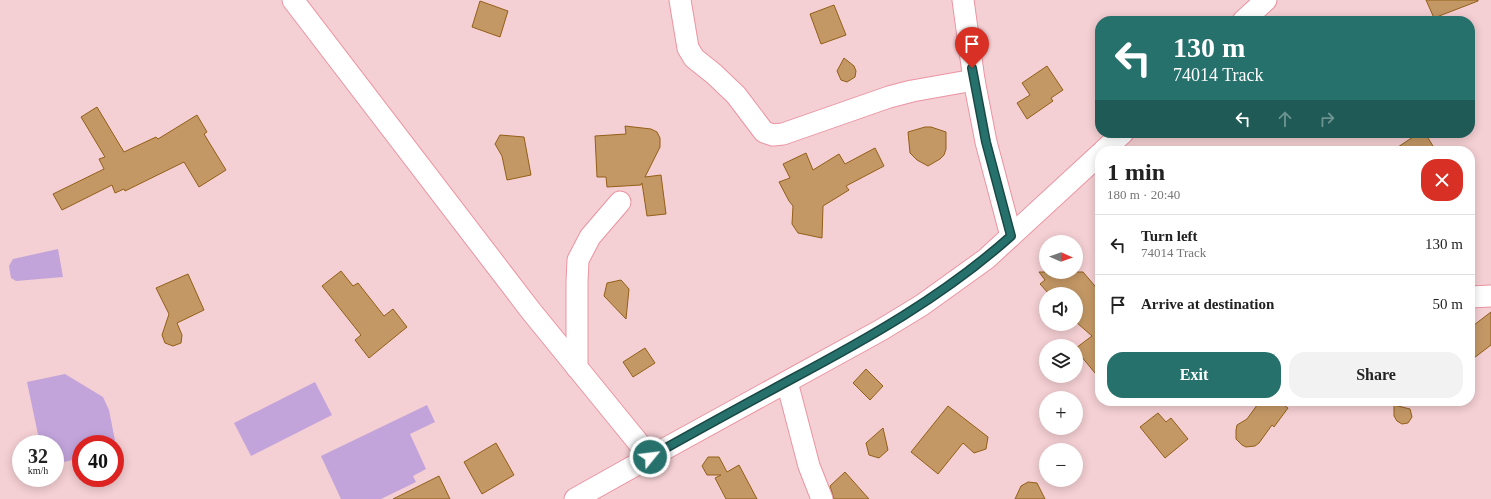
<!DOCTYPE html>
<html lang="en">
<head>
<meta charset="utf-8">
<style>
	:root { --surface:#fff; --page:#f2f2f2; --text:#222; --muted:#767676; --line:#e0e0e0; --accent:#27716c }
	body { margin:0; font-family:Georgia,serif; background:var(--page); color:var(--text); height:100vh; display:flex; flex-direction:column; font-size:15px; white-space:nowrap }
	* { box-sizing:border-box; margin:0 }
	p { font-size:13px; color:var(--muted) }
	.icon { flex:none; width:22px; height:22px; fill:none; stroke:currentColor; stroke-width:2; stroke-linecap:round; stroke-linejoin:round }
	.map { position:relative; flex:1; overflow:hidden }
	.drawer { position:absolute; left:1095px; top:146px; width:380px; height:260px; display:flex; flex-direction:column; background:var(--surface); border-radius:16px; box-shadow:0 2px 10px #0003 }
	.drawer>* { flex:none }
	.top-card { position:absolute; left:1095px; top:16px; width:380px; height:122px; border-radius:16px; box-shadow:0 2px 10px #0003; background:#27716c; color:#fff; overflow:hidden }
	.needle { width:26px; rotate:92deg }
	.fabs { position:absolute; left:1039px; top:235px; display:grid; gap:8px }
	.fabs a { display:grid; place-items:center; width:44px; height:44px; border-radius:50%; background:var(--surface); box-shadow:0 2px 10px #0003; font-size:20px }
	.speed { position:absolute; left:12px; top:435px; display:flex; gap:8px; font-size:20px; font-weight:700; text-align:center }
	.speed>* { display:grid; place-content:center; width:52px; height:52px; border-radius:50%; background:var(--surface); box-shadow:0 2px 10px #0003; line-height:1 }
	.speed small { font-size:10px; font-weight:400 }
	.speed .limit { border:6px solid #d22; background:#fff; color:#111 }
	.pin { position:absolute; display:grid; place-items:center; width:34px; height:34px; color:#fff; margin:-41px -17px; border-radius:50% 50% 50% 0; rotate:-45deg; box-shadow:0 0 4px #0007 }
	.pin .icon { rotate:45deg }
	.me { position:absolute; width:44px; margin:-22px; rotate:61deg; stroke-linejoin:round; filter:drop-shadow(0 0 3px #0008) }
	.turn { display:flex; align-items:center; gap:14px; height:84px; padding:0 12px; font-size:18px }
	.turn .icon { width:52px; height:52px; stroke-width:2.5 }
	.turn b { display:block; font-size:28px; line-height:34px }
	.lanes { display:flex; align-items:center; height:38px; padding:0 12px; background:#0003; justify-content:center; gap:20px; direction:ltr }
	.lanes .off { opacity:.35 }
	.round { display:grid; place-items:center; flex:none; width:42px; height:42px; border-radius:16px; background:var(--page) }
	.headline { display:flex; align-items:center; justify-content:space-between; height:68px; padding:0 12px }
	h1 { font-size:24px; font-weight:700; line-height:30px }
	.button { display:flex; gap:8px; margin-top:auto; padding:8px 12px }
	.button a { flex:1; height:46px; border-radius:16px; background:var(--accent); color:#fff; font-size:16px; font-weight:700; line-height:46px; text-align:center }
	.button a+a { background:var(--page); color:var(--text) }
	ul { padding:0; list-style:none }
	li { display:flex; align-items:center; gap:12px; height:60px; padding:0 12px; border-top:1px solid var(--line) }
	li div { flex:1 }
	li b { display:block; font-size:15px }
	li em { font-style:normal }
	.map>svg:first-child { display:block }
</style>
</head>
<body>
<div class="map">
<svg width="1491" height="499" viewBox="0 0 1491 499">
	<rect width="100%" height="100%" fill="#f4cfd3"/>
	<g fill="#c2a4db">
		<path d="M58,249l5,28 -47,4 -5,-3 -2,-12 4,-7z"/>
		<path d="M65,374l38,23 6,13 8,41h-2v-7h-34v14l-26,6v-20h-15l-13,-62z"/>
		<path d="M315,382l17,33 -81,41 -17,-33z"/>
		<path d="M427,405l8,17 -25,12 16,35 -13,7 3,6 -35,17h-40l-20,-43z"/>
	</g>
	<g fill="#c49865" stroke="#935f18">
		<path d="M1426,0h52v1l-44,17z"/>
		<path d="M480,1l28,10 -8,26 -28,-10z"/>
		<path d="M834,5l12,30 -25,9 -11,-30z"/>
		<path d="M844,58l10,8 2,5 -1,6 -8,5 -6,-2 -4,-9z"/>
		<path d="M1047,66l16,24 -12,8 2,3 -26,18 -10,-16 13,-8 -8,-12z"/>
		<path d="M97,107l27,45 32,-15 2,2 39,-24 10,17 -3,2 22,36 -27,17 -15,-25 -59,29 -1,-2 -9,4 -3,-8 -50,25 -9,-16 51,-25 -5,-10 6,-2 -24,-40z"/>
		<path d="M625,126l26,3 6,3 3,6v9l-15,30 16,-2 5,39 -19,2 -5,-33 -1,2 -34,2 -1,-10h-9l-2,-41 31,-2z"/>
		<path d="M925,127h6l15,5v17l-2,6 -4,4 -12,7 -11,-6 -7,-7 -2,-21z"/>
		<path d="M1419,133h6l11,18h-44z"/>
		<path d="M500,135l24,2 7,38 -24,5 -5,-24 -7,-12z"/>
		<path d="M875,148l9,18 -38,20 3,4 -26,16 -1,32 -24,-5 -6,-9 1,-18 -4,-5 -10,-19 11,-4 -7,-14 23,-11 7,17 26,-16 6,10z"/>
		<path d="M341,271l12,15 5,-3 26,33 9,-7 14,18 -38,31 -14,-18 6,-5 -39,-49z"/>
		<path d="M1039,272h44l17,20v87l-24,-29v-2l16,-12 -16,-14v-28h-27l-9,-10 5,-4z"/>
		<path d="M188,274l16,36 -27,13 5,12 -1,8 -8,3 -8,-3 -3,-8 7,-21 -13,-26z"/>
		<path d="M621,280l8,9 -3,30 -22,-23 3,-13z"/>
		<path d="M1491,312v33l-21,16v-33z"/>
		<path d="M645,348l10,15 -22,14 -10,-15z"/>
		<path d="M866,369l17,17 -13,14 -17,-17z"/>
		<path d="M1260,401h18l10,7 -14,19 -2,-2 -13,18 -4,3 -9,1 -4,-2 -6,-6v-9l1,-5 10,-6z"/>
		<path d="M1394,405l16,4 2,8 -4,6 -6,1 -5,-3 -3,-5z"/>
		<path d="M948,406l40,31 -2,12 -12,4 -11,-10 -25,31 -27,-22z"/>
		<path d="M1158,413l8,9 5,-4 17,21 -23,19 -25,-31z"/>
		<path d="M883,428l5,22 -9,8 -10,-3 -3,-12z"/>
		<path d="M496,443l18,32 -32,19 -18,-32z"/>
		<path d="M708,457h11l8,15 12,-7 18,34h-31l-11,-21 6,-3h-14l-5,-9z"/>
		<path d="M845,472l24,27h-35l-4,-13z"/>
		<path d="M439,476l11,23h-57z"/>
		<path d="M1028,482l9,1 8,16h-30l6,-13z"/>
	</g>
	<g fill="none" stroke-linecap="round" stroke-linejoin="round">
		<defs>
			<g id="minor">
				<path d="M293,0l238,311 119,146"/>
				<path d="M680,0l8,48 6,10 20,16 22,21 28,37 9,3 10,-1 106,-37 23,-6 62,-11"/>
				<path d="M963,0l11,80 12,62 25,94"/>
				<path d="M1243,21l23,-21"/>
				<path d="M1103,151l20,-18"/>
				<path d="M1470,297l21,-1"/>
				<path d="M577,368v-86l1,-22 12,-23 30,-35"/>
				<path d="M787,382l22,84 13,33"/>
				<path d="M575,499l75,-42 231,-127 41,-25 64,-46 114,-105"/>
			</g>
		</defs>
		<use href="#minor" stroke="#eb94a2" stroke-width="23"/>
		<use href="#minor" stroke="#fff" stroke-width="21"/>
	</g>
	<g fill="none" stroke-linecap="round" stroke-linejoin="round">
		<defs>
			<path id="route" d="M650,457c46,-26 92,-51 138,-76 79,-42 156,-85 223,-145l-25,-94 -14,-74"/>
		</defs>
		<use href="#route" stroke="#194946" stroke-width="10"/>
		<use href="#route" stroke="#27716c" stroke-width="7"/>
	</g>
</svg>
<div class="fabs">
<a><svg class="needle" viewBox="-14 -14 28 28"><path d="M0-13l5 13h-10z" fill="#e53935"/><path d="M0 13l5-13h-10z" fill="#767676"/></svg></a>
<a><svg class="icon" aria-label="sound" viewBox="0 0 24 24"><path d="M4 9h4l5-4v14l-5-4H4zM17 9q2 3 0 6"/></svg></a>
<a><svg class="icon" aria-label="layers" viewBox="0 0 24 24"><path d="M12 4l9 5-9 5-9-5zM3 14l9 5 9-5"/></svg></a>
<a>+</a>
<a>−</a>
</div>
<div class="speed"><div>32<small>km/h</small></div><div class="limit">40</div></div>
<div class="pin" style="left:972px;top:68px;background:#d93025"><svg class="icon" aria-label="arrive" viewBox="0 0 24 24"><path d="M6 21V4h12l-3 4 3 4H6"/></svg></div>
<svg class="me" style="left:650px;top:457px" viewBox="-20 -20 40 40"><circle r="17" fill="#27716c" stroke="#fff" stroke-width="3"/><path d="M0-11L8 9 0 5-8 9z" fill="#fff"/></svg>
<div class="top-card">
<div class="turn"><svg class="icon" aria-label="left" viewBox="0 0 24 24"><path d="M17 20v-9H6M10 6l-5 5 5 5"/></svg><div><b>130 m</b>74014 Track</div></div>
<div class="lanes"><svg class="icon" aria-label="left" viewBox="0 0 24 24"><path d="M17 20v-9H6M10 6l-5 5 5 5"/></svg><svg class="icon off" aria-label="ahead" viewBox="0 0 24 24"><path d="M12 20V5M6 11l6-6 6 6"/></svg><svg class="icon off" aria-label="right" viewBox="0 0 24 24"><path d="M7 20v-9h11M14 6l5 5-5 5"/></svg></div>
</div>
<section class="drawer">
<div class="headline"><div><h1>1 min</h1><p>180 m · 20:40</p></div><a class="round" style="background:#d93025;color:#fff"><svg class="icon" aria-label="close" viewBox="0 0 24 24"><path d="M6 6l12 12M18 6L6 18"/></svg></a></div>
<ul>
<li><svg class="icon" aria-label="left" viewBox="0 0 24 24"><path d="M17 20v-9H6M10 6l-5 5 5 5"/></svg><div><b>Turn left</b><p>74014 Track</p></div><em>130 m</em></li>
<li><svg class="icon" aria-label="arrive" viewBox="0 0 24 24"><path d="M6 21V4h12l-3 4 3 4H6"/></svg><div><b>Arrive at destination</b></div><em>50 m</em></li>
</ul>
<div class="button"><a>Exit</a><a>Share</a></div>
</section>
</div>
</body>
</html>
